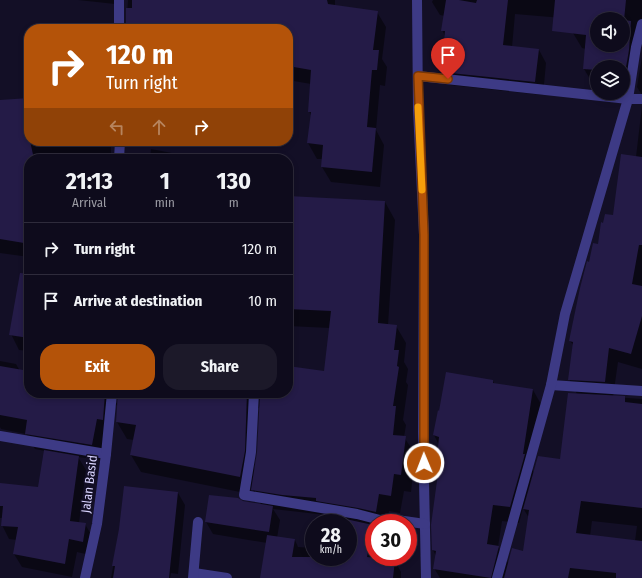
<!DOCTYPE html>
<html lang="en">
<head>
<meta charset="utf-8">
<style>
	:root { --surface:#0e0b1c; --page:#1c1929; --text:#f1f3f6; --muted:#9b9ba3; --line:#2e2b3b; --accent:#b45309 }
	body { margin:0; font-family:"Fira Sans Condensed",sans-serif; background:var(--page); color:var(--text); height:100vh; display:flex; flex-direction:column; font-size:15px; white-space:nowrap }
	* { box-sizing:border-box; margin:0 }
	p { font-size:13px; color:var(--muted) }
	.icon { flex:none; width:22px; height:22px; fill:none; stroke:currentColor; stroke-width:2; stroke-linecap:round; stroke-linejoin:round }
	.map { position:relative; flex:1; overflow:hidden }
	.sheet { position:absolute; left:24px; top:154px; width:269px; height:244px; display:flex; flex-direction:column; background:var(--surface); border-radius:16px; box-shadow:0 2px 6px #0003,0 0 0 1px var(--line) }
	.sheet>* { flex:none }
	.hud { position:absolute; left:24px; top:24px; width:269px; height:122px; border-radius:16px; box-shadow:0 2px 6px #0003,0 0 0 1px var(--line); background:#b45309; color:#fff; overflow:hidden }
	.tools { position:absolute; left:590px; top:12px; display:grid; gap:8px }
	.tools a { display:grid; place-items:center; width:40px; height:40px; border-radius:50%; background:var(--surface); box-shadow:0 2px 6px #0003,0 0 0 1px var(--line); font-size:20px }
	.speed { position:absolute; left:305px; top:514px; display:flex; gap:8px; font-size:20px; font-weight:700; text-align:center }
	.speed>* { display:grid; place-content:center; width:52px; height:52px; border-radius:50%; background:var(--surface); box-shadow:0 2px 6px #0003,0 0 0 1px var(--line); line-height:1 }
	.speed small { font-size:10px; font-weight:400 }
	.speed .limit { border:6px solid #d22; background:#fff; color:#111 }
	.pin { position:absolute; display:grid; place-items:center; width:34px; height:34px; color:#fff; margin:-41px -17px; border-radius:50% 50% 50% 0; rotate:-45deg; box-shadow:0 0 4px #0007 }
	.pin .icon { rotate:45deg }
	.me { position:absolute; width:44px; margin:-22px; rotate:359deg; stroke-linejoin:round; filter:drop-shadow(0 0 3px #0008) }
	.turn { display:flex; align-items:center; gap:14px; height:84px; padding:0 16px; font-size:18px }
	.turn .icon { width:52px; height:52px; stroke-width:2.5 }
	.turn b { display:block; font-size:28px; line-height:34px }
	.lanes { display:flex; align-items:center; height:38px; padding:0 16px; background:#0003; justify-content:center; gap:20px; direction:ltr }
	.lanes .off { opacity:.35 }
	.eta { display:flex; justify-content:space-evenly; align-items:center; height:68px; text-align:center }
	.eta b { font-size:24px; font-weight:700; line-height:28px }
	.button { display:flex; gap:8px; margin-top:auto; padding:8px 16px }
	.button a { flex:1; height:46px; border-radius:16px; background:var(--accent); color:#fff; font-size:16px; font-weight:700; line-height:46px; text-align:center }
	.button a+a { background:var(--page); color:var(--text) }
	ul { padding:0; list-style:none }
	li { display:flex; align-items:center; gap:12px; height:52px; padding:0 16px; border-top:1px solid var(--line) }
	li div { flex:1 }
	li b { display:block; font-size:15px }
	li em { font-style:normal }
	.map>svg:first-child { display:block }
</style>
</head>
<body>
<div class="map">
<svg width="642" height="578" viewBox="0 0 642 578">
	<rect width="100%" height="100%" fill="#130f26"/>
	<g fill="#0007" fill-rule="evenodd">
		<path d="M78,0h37v4z"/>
		<path d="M128,0h207v6l42,6 9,15 -4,32 5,8 -2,19 -5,-1 -4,45 8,15 -4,42 -49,-5 -9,-15v-8h-5l-9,-16 3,-27 -2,-5 2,-27 -23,-4v-51h-162z"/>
		<path d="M433,0h128l1,18 -47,-4 -3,33 27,3 7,13 -3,32 -93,-10 -8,-13 3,-36 -3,-6 3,-14 -5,-1 -8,-13z"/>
		<path d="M576,0h66v25l-10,75 -21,-7h12v-26h-26v18l-4,-1 -9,-15 2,-20 -4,-1 -9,-15zM597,19h26v26h-26z"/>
		<path d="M642,57v38l-5,-8z"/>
		<path d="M29,99v42h82v14h-35v3l-38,-5 1,6h-10v98l-29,-4v-152z"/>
		<path d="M642,106v263l-24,-7 -5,35 29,2v179h-202l-6,-10 2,-12 -3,-6 7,-80 -3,-4 2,-21 -5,-10 59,-54 2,4 38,5 9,16 -10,63 2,4 27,-13 16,-66 -8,-15 5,-33 -4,-5 20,-78 9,-18 5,-21 10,-8 22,-59zM523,508l6,10 -5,34 -15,12 -11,-17 4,-26 17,2zM592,521l45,5 -2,15 -45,-5z"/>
		<path d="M151,149l42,8v-3l37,5h-80z"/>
		<path d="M288,197l97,5 10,18 -7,105 8,1 10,17 -2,19 4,7 -2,13 2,3 -5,35 3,5 -2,12 11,17 -4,38 -7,-1 -4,22 -11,-2 -2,12h-13v3h-2l2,2 1,31 20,2 6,11v6h-140l6,-35 -54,-9 -7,-12 56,-16 -11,-19 -1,7 -109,-22 -10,-17 3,-15 -7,-1 -10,-17 2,-29h169v-26l37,6 5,-45 -42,-2zM261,405l-3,48 -4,19 3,-62zM273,509l53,6 1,3 5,1 -1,4h17v34h-34v-9l-16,-1 -3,-7 -18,-2 3,-18z"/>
		<path d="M29,305v46l-10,-1 -8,-16z"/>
		<path d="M0,361l16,3 4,7 9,1v21h81l7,11 -3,5 -13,51 -23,-3 8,13 -7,53 6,1 8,14 -3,17 -13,-3 -5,25 -50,-10 -8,-13 3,-14 -8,-1 -7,-14v-7h-2v-34l39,4 6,-37 -10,-2 -9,-15 -25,-5 -1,-2z"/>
		<path d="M178,493l7,12 -7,69 -7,-1 -1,5h-59l9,-49z"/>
	</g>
	<g fill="#241b47" fill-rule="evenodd">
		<path d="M132,0h195l1,4 50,7 -5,39h6l-2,20h-5l-5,57 9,1 -4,44 -51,-5 2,-22 -16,-2 4,-31h-3l3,-42 -23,-4 4,-34h-4v-3h-162v-21h6z"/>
		<path d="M446,0h13l17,3 1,-3h31l-5,45 36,4 -4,33 -94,-10 4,-41h-4z"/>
		<path d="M555,0h71l-2,20 7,1 -2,29 -4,23h-2v-6h-26v3l-14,-1 3,-34 -34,-4zM597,19h26v26h-26z"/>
		<path d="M29,98v43h1l4,18h-5v50l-5,34 -24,-4v-139z"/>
		<path d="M621,154l21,3v88h-3l-7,39 10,2v30l-11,38 -22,-6 -4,34 -37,-2 5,-38 -4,-1 11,-53 7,-27 2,1 4,-19 5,1 3,-22 2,1 2,-9 8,1z"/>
		<path d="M288,196l97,5 -7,122 19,2 -3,25h5l-2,16 2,1 -6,39h3l-3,29 13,1 -5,39 -7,-1 -3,22 -12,-2 -3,18 -18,-4 -42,-7v-3l-34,-3 -31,-5 6,-38 3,-59h28v-27l36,5 7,-60 -43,-2z"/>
		<path d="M20,273l9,1v64l-20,-3z"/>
		<path d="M0,366l29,5v22h76l-2,27 -6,-1 -5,26 -67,-11 2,-14 -27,-5z"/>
		<path d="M446,372l47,8v3l40,6 -10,65h2l-15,53 -17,-2 -6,39 12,2 -8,32 -58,-9 3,-18 -4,-1 -1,-25 8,-59h-3l3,-29 -6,-2 5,-25 1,1z"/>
		<path d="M118,393h129l-2,58 -5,26 -110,-22 6,-30 -20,-3z"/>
		<path d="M568,393l57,3v6l17,2v104l-61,-7 -5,32 66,8v37h-26v-5l-46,-5 -2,10h-64l8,-30 11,3 6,-41 -6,-1 15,-53 22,3z"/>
		<path d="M44,450l35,6 -9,65 16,2 -3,19 -14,-3 -4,25 -52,-10 5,-27 -17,-1 2,-20h-3v-23l38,4z"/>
		<path d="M124,486l54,6 -9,86h-56l2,-12h-3l7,-37z"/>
		<path d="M209,495l29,3 5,3 30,5 -4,26 -64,-10z"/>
		<path d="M332,516l41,9 -6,32 28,3 -2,18h-133l7,-43 28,4 -3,18h56v-34h-18z"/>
	</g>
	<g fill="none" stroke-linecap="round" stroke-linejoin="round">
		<g stroke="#3d3a85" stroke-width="10">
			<path d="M417,0l1,110 6,125 -1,197 3,146"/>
			<path d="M119,29v-29"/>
			<path d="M418,76l210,23h14"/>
			<path d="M119,159l1,-18"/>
			<path d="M551,385l91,6"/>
			<path d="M254,393l-3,59 -7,43 113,19 23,6 10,-1 35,5"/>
			<path d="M0,436l106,18"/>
			<path d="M194,573l33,5"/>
			<path d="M85,578l12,-54 9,-70 6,-61"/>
			<path d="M193,578l5,-56"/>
			<path d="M497,578l54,-193 14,-71 63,-215 8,-52 6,-23"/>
		</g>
	</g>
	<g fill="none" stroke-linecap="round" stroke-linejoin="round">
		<defs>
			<path id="route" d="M424,463v-228l-6,-159 30,3"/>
		</defs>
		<use href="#route" stroke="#753606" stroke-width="10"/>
		<use href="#route" stroke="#b45309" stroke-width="7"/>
		<path stroke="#f59e0b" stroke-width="7" d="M418,107l4,83"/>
	</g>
	<g text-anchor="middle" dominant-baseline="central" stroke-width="3" stroke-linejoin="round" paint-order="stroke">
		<g font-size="13" fill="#d9d4ff" stroke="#130f26">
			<text transform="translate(89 484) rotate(-83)">Jalan Basid</text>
		</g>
	</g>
</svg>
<div class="tools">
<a><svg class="icon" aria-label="sound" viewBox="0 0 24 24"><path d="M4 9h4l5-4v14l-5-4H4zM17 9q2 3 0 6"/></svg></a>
<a><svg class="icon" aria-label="layers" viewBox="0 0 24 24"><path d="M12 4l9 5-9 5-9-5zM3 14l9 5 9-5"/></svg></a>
</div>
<div class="speed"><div>28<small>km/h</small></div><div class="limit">30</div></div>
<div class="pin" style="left:448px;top:79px;background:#d93025"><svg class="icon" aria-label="arrive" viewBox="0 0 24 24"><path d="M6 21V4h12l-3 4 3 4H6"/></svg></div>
<svg class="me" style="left:424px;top:463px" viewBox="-20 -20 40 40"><circle r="17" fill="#b45309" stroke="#fff" stroke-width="3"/><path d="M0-11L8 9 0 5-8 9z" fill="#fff"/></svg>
<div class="hud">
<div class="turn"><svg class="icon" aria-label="right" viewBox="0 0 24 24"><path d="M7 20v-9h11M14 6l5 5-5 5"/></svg><div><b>120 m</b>Turn right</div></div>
<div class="lanes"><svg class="icon off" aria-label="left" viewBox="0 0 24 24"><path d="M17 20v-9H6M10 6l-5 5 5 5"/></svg><svg class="icon off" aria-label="ahead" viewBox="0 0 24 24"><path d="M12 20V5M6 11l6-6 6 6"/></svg><svg class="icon" aria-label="right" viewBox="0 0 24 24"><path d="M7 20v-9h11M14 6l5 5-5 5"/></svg></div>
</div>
<section class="sheet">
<div class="eta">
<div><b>21:13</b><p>Arrival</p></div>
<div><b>1</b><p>min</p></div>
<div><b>130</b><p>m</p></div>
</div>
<ul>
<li><svg class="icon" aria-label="right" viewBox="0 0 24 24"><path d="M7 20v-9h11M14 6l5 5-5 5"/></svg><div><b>Turn right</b></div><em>120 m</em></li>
<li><svg class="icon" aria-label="arrive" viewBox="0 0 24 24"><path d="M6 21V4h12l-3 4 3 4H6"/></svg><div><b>Arrive at destination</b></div><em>10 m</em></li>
</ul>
<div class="button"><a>Exit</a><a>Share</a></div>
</section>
</div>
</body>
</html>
